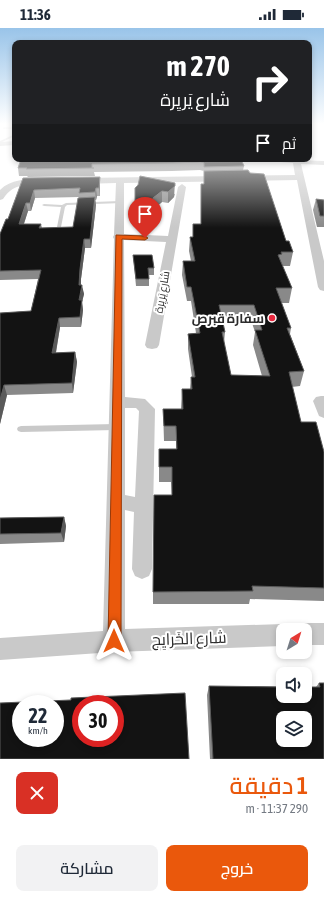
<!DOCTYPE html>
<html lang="ar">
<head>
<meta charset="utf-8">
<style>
	:root { --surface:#fff; --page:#f2f2f3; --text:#1f2937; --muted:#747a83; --accent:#ea580c }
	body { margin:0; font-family:"Asap Condensed",Cairo,sans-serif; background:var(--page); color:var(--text); direction:rtl; height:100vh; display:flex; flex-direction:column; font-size:15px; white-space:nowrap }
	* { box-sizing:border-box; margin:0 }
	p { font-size:13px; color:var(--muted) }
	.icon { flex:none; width:22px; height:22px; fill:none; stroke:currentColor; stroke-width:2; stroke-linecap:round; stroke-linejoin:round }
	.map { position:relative; height:731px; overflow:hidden; direction:ltr }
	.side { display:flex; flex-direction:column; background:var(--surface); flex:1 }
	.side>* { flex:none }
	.guide { position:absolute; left:12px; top:12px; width:300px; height:122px; border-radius:8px; box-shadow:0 2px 6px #0003; direction:rtl; background:#202124; color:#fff; overflow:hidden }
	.needle { width:26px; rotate:38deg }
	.controls { position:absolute; left:276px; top:595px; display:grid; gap:8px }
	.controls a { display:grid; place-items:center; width:36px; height:36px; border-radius:8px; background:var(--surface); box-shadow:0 2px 6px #0003; font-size:20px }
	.speed { position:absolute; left:12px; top:667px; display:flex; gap:8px; font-size:20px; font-weight:700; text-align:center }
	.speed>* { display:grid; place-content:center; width:52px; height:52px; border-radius:50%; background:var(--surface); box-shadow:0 2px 6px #0003; line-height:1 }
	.speed small { font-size:10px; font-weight:400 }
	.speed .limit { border:6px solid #d22; background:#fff; color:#111 }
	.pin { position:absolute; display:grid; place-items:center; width:34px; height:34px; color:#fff; margin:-41px -17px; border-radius:50% 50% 50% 0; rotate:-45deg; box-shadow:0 0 4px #0007 }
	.pin .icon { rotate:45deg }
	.me { position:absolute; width:44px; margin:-22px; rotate:0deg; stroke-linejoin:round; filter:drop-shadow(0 0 3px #0008) }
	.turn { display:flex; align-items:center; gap:14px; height:84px; padding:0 16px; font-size:18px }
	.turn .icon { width:52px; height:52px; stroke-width:2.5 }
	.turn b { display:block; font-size:28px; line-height:34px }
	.then { display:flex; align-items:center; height:38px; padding:0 16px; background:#0003; gap:8px; font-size:15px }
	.round { display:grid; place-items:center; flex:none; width:42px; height:42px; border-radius:8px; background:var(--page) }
	.summary { display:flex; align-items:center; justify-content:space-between; height:68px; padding:0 16px }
	h1 { font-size:24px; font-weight:600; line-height:30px; color:var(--accent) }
	.button { display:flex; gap:8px; margin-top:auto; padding:8px 16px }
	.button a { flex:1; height:46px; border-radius:8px; background:var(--accent); color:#fff; font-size:16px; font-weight:600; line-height:46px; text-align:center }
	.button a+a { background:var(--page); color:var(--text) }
	.status { display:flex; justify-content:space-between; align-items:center; height:28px; padding:0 20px; background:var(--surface); direction:ltr }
	.status svg { height:11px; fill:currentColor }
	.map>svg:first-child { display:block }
</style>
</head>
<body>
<div class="status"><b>11:36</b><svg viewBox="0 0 49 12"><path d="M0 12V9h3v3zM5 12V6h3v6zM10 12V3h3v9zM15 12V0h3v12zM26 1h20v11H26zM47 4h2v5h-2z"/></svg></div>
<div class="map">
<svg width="324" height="731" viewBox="0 0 324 731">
	<rect width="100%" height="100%" fill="#fff"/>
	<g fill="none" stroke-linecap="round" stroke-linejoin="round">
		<g fill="#c9c9c9" fill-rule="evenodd">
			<path d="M4,99h11v2h-12z"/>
			<path d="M15,106v2l-15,7v-2z"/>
			<path d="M120,173h2v2l-55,2 -2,2 -5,25 -2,1 -2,-1 5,-25 -17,-1 -2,-1 2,-1 18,1 4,-2z"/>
			<path d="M116,396l3,1 1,2 -1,2 -3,1 -95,2 -3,-1 -1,-2 1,-2 3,-1z"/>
		</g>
		<g fill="#c9c9c9" fill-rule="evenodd">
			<path d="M15,113v4l-15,1v-4z"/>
			<path d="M264,131l60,2v4l-23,-1 23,97v30l-4,-1 -2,-3 -21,-107 -173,3v51l44,2 10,-49 4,-3 4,3 -27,158 -2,3 -5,1 -5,-1 -2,-3 21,-103 -42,-2 1,157 20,2 10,10 -3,160 -3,7 -7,3 -7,-3 -3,-7 2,-57 -9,-2v119l158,-5 8,3 1,3h-9v16l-169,6 -114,8v-22l103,-7 11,-392 -1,-2 1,-2 2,-52 -35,1 -4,-3 4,-3 214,-3 -2,-12 -25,-2zM125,380h11l3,3 -4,86 -10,-2z"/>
			<path d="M41,151l4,3 -1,2c-18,4 -28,-4 -41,15l-3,1v-10c11,-11 26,-11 41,-11z"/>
			<path d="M321,368h3v22l-5,-2 -6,-15 3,-4z"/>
			<path d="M305,595h19v22h-19v-15h-9l1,-4z"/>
		</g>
	</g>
	<g fill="#898989" fill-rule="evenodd">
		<path d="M21,131h220l3,7 -1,4 50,82 -3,14h-8l10,22 -3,15h-8l10,25 -1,6 14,37 -4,15 -8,1 9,35 23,30v149l-74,-2 -1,5h-96v-12l19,-97 -1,-13h-12v-33h17v-8h-12l-1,-32h18l1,-20h8l1,-12h1l-4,-28v-15l8,-1 -5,-32h-4l-5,-26 1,-14h8l-2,-10 1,-14h3v-13h8v-40h3v-13l-4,-1 -28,1 -78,1 1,4 -67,1 -1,-1h-8l-1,-8zM222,292h29l4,12 -2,13 9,31 -31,-1 -7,-32 1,-11z"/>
		<path d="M23,150l77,7v11h-3l-1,4h-1l1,5 -5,43h-6l-4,31v6l3,9 -2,8 1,8 -2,17h-21l-4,26 19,-1 2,10 -4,31 -66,2 -7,29v-111l31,-2 7,-32 -38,1v-46l8,-15zM79,169l-6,30 -31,1 -1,-4h-17l4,-13h3l4,-13z"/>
		<path d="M138,157l37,9 -1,3 -6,6 -6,-1 -8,7v11h-18l-1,-32z"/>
		<path d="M316,171l8,1v27h-7l-4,-17z"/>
		<path d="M133,227l21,13v7h-5v11h-13z"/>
		<path d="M64,489l2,9 -2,16 -64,2v-26z"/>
		<path d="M319,655h5v76h-114l-3,-64 2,-9 107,1z"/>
	</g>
	<g fill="#5a5a5a">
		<path d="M100,149v19l-1,-8z"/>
		<path d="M175,155l-1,14 -6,6v-11z"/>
		<path d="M96,160l1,8 -1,4 -1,-8z"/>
		<path d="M34,162l1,8 -4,13 -1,-8z"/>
		<path d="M162,163v11l-8,7 -1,-11z"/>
		<path d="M95,169l1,8 -5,43 -1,-9z"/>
		<path d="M26,175l2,8 -7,21 -2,-8z"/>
		<path d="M84,211l1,9 -4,31v13l1,-7 2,9 -2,8 1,8 -2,17 -2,-27 1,-31z"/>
		<path d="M59,290l1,9 -6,36 -2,-10z"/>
		<path d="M75,324l2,10 -4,31 -1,-10z"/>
		<path d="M4,357l3,10 -7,29v-24z"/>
		<path d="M64,489l2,9 -2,16 -3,-9z"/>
	</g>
	<g fill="#131313" stroke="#5a5a5a" fill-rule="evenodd">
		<path d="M21,131h220l3,7 -40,1v-4l-3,-1 -29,1 -80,1v4h2l-68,1 1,-1h-9z"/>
		<path d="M248,142l2,3 14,1 22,67h3l4,11h-12l1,2 -4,1 14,33h-16l15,40h-4l17,43 -15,1 12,50h15l8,30v136l-72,-2 1,5 -100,1 1,-97h18v-28h-13v-18h18l-1,-23h-12l-1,-17h20l-1,-20h10l-1,-12h4l-7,-43 12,-1 -9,-46h-4l-4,-26h12l-5,-24h3v-13h8v-40h3v-13zM219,277h35l8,25h-7l15,46 -39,-1 -9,-43h3z"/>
		<path d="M140,148l35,7v3l-7,6 -6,-1 -9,7 1,10h-19v-20l3,-3z"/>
		<path d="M100,149l-1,11h-3l-1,4 -16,1 1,-5 -46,2 -4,13h-4l-7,21h22l-2,4 34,-1 5,-29 17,-1 -5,42h-6l-4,30 -1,16h3l-3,15h3l-2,17 -21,1 -7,35 23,-1 -3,31 -68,2 -4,15v-87l31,-2 10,-41 -41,1v-37l6,-15h2l15,-41z"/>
		<path d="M316,171l8,1v16h-4z"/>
		<path d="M133,227h19l2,13h-6l1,11h-13z"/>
		<path d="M64,489l-3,16 -61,1v-16z"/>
		<path d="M319,655h5v76h-111l-4,-73 74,1v9h22v-9h15zM283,690h22v22h-22z"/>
		<path d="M185,665l4,66h-189v-56l71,-3v-2zM21,676h34v34h-34zM81,676h34v34h-34z"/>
	</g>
	<linearGradient id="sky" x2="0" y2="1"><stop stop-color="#99c4e9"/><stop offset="0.48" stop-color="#fff"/><stop offset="1" stop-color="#fff" stop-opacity="0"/></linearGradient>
	<rect width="324" height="200" fill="url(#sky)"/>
	<path fill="#ea580c" stroke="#983908" d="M116,207l29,1 3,2 -3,2 -23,-1 -1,402 -2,5 -5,2 -4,-2 -2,-5z"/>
	<circle fill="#e8283e" stroke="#fff" stroke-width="1.5" cx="272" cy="290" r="4"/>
	<g text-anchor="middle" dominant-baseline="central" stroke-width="4" stroke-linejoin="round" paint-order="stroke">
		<g font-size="11" fill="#2c2c2c" stroke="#fff">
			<text transform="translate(162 264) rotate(-80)">شارع يَريِرة</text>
		</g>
		<g font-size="13" font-weight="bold" fill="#2c2c2c" stroke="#fff" text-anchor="end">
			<text x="264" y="290">سفارة قبرص</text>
		</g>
		<g font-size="16" fill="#2c2c2c" stroke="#fff">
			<text transform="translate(189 610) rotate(-2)">شارع الخَرايِج</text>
		</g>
	</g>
</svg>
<div class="controls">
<a><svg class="needle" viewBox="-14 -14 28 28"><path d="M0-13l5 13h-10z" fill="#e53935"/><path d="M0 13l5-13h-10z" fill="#747a83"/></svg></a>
<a><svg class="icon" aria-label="sound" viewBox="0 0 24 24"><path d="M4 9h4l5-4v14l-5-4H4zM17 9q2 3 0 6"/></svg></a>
<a><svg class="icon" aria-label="layers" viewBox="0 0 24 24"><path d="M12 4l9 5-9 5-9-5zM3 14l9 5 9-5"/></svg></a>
</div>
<div class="speed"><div>22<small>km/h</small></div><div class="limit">30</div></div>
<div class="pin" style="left:145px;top:210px;background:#d93025"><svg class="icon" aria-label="arrive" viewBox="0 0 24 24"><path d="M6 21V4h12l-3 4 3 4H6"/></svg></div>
<svg class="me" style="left:114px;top:613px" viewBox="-20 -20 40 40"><path d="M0-17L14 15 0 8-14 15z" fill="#ea580c" stroke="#fff" stroke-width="4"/></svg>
<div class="guide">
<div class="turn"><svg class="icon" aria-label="right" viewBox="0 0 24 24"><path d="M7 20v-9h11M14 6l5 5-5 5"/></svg><div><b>270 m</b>شارع يَريِرة</div></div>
<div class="then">ثم<svg class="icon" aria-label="arrive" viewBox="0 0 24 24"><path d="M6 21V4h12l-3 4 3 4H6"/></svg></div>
</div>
</div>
<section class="side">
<div class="summary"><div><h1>1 دقيقة</h1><p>290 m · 11:37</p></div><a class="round" style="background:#d93025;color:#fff"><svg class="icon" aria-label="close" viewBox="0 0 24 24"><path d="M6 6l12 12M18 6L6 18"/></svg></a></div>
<div class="button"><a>خروج</a><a>مشاركة</a></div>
</section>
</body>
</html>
